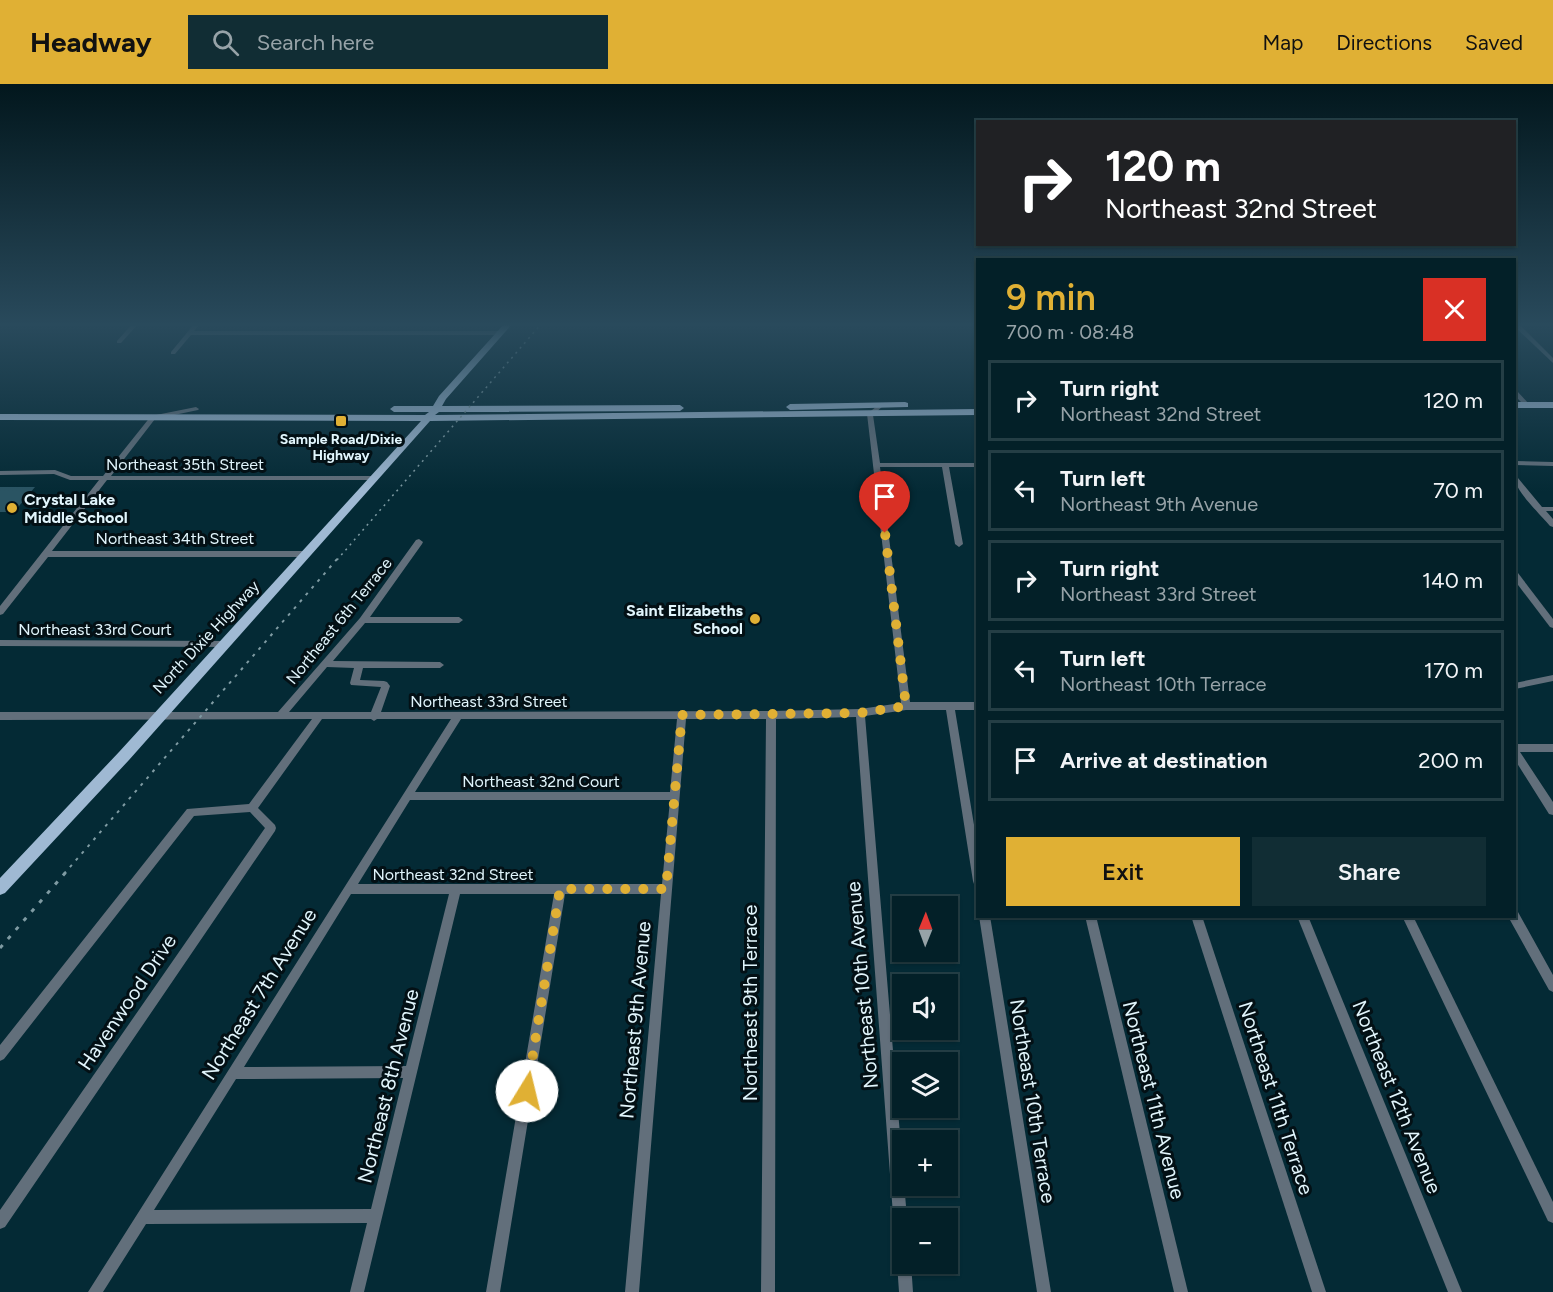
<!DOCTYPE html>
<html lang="en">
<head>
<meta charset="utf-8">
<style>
	:root { --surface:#032028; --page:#112d34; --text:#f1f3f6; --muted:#97a3a8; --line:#243e45; --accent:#e0b034 }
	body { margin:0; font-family:Figtree,sans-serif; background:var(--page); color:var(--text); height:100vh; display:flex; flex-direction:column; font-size:22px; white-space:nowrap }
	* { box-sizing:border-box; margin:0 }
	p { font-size:20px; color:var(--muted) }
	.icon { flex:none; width:33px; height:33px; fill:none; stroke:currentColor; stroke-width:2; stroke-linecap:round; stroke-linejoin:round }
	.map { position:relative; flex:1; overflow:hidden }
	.sheet { position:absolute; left:976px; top:174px; width:540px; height:660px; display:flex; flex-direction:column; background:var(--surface); border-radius:0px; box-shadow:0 2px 4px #0004,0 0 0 2px var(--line) }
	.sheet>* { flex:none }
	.guide { position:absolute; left:976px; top:36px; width:540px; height:126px; border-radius:0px; box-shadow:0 2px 4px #0004,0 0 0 2px var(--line); background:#202124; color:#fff; overflow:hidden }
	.needle { width:39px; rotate:1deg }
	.controls { position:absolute; left:892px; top:812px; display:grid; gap:12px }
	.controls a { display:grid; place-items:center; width:66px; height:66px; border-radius:0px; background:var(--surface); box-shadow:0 2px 4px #0004,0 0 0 2px var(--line); font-size:30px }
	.pin { position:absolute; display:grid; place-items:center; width:51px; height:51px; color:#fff; margin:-62px -26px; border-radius:50% 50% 50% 0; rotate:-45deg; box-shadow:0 0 6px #0007 }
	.pin .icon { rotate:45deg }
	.me { position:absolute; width:66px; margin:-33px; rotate:9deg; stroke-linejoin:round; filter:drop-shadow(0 0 4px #0008) }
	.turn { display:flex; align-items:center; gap:21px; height:126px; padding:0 30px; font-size:27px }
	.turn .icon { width:78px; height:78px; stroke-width:2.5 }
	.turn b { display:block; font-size:42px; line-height:51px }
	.round { display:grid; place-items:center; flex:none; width:63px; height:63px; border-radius:0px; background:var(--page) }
	.headline { display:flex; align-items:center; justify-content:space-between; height:102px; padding:0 30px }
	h1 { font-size:36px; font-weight:600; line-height:45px; color:var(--accent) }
	.action { display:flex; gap:12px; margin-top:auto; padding:12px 30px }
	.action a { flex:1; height:69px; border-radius:0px; background:var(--accent); color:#111; font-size:24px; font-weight:600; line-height:69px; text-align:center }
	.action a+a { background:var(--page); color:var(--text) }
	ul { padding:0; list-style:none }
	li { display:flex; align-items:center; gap:18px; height:81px; margin:0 12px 9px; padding:0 18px; border:3px solid var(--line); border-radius:0px }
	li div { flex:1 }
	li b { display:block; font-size:22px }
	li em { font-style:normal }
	header { display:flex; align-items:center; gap:36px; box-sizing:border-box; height:84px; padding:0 30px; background:var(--accent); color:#111 }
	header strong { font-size:28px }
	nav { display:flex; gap:33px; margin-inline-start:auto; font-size:21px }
	.search { width:420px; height:54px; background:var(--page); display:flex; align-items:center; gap:15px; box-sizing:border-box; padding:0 21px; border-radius:0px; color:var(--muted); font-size:22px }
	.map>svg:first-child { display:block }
</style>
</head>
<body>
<header>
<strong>Headway</strong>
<div class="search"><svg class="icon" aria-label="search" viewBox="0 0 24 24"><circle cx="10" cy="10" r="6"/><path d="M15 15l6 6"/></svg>Search here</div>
<nav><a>Map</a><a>Directions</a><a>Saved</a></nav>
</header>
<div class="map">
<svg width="1553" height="1208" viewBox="0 0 1553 1208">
	<rect width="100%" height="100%" fill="#042a35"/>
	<path fill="#2a5463" d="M0,403h35l-21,25h-14z"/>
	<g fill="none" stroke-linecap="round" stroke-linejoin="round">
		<g fill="#626f7b" fill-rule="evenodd">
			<path d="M133,239h6l-18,20h-4v-2z"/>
			<path d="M195,239h6l-7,8h306l3,2 -3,2h-309l-16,19h-4v-2z"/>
			<path d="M1515,239h3l35,35v5l-38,-36z"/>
			<path d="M1515,306l2,1 12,13v2h-4l-10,-10z"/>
			<path d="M881,319l3,2 -11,10 7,48h98v4h-29l14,77 -4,3 -4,-3 -13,-77h-62l30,235h68v8h-23l23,139v37l-4,-2 -1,-3 -27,-171h-40l-41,6 42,502h-4v45h8l2,29h-14l-2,-29 1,-3 -2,-5 -40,-538 -80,2 -1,573h-14l5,-573h-80l-47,573h-14l36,-398h-96l-65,398h-14l68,-398h-94l-96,398h-14l17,-69 -221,1 -43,68h-15l363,-573h-74l-3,2 -3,-2h-49l-64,89 17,17 1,3 -1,3 -270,396 -5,2v-19l265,-382 -15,-16 -56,4 -190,243 -4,2v-16l187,-236 62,-5 63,-85 -312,1v-8h278l82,-94 56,-78 3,-1 4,3 -1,2 -52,73h89l4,3 -4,3h-94l-32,38 107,1 4,3 -4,3h-77l-3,12 24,1 3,1 3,4 -9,26 390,-1 89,-2 41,-6 -34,-289zM327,583l27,1 -4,15 1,2 30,2 -10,25h-82zM677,635l-7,73h-255l46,-73zM410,716h260l-8,84h-304zM351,810h98l-43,172 -162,1zM403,994l-32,131 -217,1 82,-131z"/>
			<path d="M196,323l3,2 -1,1 -43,9 -44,57h261l4,2 -4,2h-265l-55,71h253l4,3 -4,3h-257l-45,57 -3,1v-9l99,-126h-29l-16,-6 -54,1v-4l55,-1 16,6h32l48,-60z"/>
			<path d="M1515,377l38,1v4l-38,-1z"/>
			<path d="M1515,394h3l24,29h11v4h-7l7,8v8l-3,-1c-9,-11 -35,-35 -35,-48z"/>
			<path d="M1515,488l3,1 35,46v9l-3,-1 -35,-46z"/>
			<path d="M0,556l226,1 4,3 -4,3 -226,-1z"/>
			<path d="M1553,591v6l-38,8v-6z"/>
			<path d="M1515,660h38v8h-33l33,50v13l-4,-1 -34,-54z"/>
			<path d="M1515,827l3,1 35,63v17l-4,-2 -39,-70 -1,-4h6z"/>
			<path d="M979,832h11l61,376h-14z"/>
			<path d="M1085,832h11l92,376h-14z"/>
			<path d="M1191,832h11l124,376h-14z"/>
			<path d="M1297,832h11l154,376h-14z"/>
			<path d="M1402,832h11l140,286v21l-5,-2z"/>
		</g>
		<g fill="#9fb9d3" fill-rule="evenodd">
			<path d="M505,239h8l-67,76 -4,7 238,-1 4,3 -4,3 -241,1 -4,3 543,-6v6l-548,6 -301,339 -124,133 -5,2v-17l119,-126 302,-331 -421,-1v-6l425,1 4,-3h-35l-4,-3 4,-3h39l6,-10z"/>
			<path d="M905,318l3,1v4l-118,3 -4,-3 4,-3z"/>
			<rect x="1515" y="318" width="38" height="6"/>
		</g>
		<path stroke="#7f9ba3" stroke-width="1.5" stroke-dasharray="2 4.5" stroke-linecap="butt" d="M337,476l205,-237"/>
		<path stroke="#7f9ba3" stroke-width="2" stroke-dasharray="3 6" stroke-linecap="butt" d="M64,790l274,-316"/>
		<path stroke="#7f9ba3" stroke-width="3" stroke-dasharray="4 8" stroke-linecap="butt" d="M0,864l66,-76"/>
	</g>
	<linearGradient id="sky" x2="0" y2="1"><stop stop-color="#02171d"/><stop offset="0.59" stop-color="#294a5c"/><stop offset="1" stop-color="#294a5c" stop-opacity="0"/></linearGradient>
	<rect width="1553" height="408" fill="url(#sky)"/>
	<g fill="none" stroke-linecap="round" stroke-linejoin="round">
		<path stroke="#e0b034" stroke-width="10" stroke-dasharray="0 18" d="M527,1007l33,-202h106l16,-174 178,-2 46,-7 -21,-173"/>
	</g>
	<g fill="#e0b034" stroke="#031015" stroke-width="2">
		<rect x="335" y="331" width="12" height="12" rx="3"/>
		<circle cx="12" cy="424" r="6"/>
		<circle cx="755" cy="535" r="6"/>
	</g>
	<g text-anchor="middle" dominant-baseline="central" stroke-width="6" stroke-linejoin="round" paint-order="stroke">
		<g font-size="14" font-weight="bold" fill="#e1f5fc" stroke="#031015">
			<text x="341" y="355">Sample Road/Dixie<tspan x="341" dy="16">Highway</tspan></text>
		</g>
		<g font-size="16" fill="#e1f5fc" stroke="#031015">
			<text x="185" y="380">Northeast 35th Street</text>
			<text x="175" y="454">Northeast 34th Street</text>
			<text transform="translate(339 537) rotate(-51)">Northeast 6th Terrace</text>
			<text x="95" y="545">Northeast 33rd Court</text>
			<text transform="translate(206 553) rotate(-47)">North Dixie Highway</text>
			<text x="489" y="617">Northeast 33rd Street</text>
			<text x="541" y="697">Northeast 32nd Court</text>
			<text x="453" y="790">Northeast 32nd Street</text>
		</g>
		<g font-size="16" font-weight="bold" fill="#e1f5fc" stroke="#031015" text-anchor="start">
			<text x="24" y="415">Crystal Lake<tspan x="24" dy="18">Middle School</tspan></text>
			<text x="743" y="526" text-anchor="end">Saint Elizabeths<tspan x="743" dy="18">School</tspan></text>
		</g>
		<g font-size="20" fill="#e1f5fc" stroke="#031015">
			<text transform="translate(862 901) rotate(-95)">Northeast 10th Avenue</text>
			<text transform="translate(259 910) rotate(-58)">Northeast 7th Avenue</text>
			<text transform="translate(127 918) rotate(-56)">Havenwood Drive</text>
			<text transform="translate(750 919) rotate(-90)">Northeast 9th Terrace</text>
			<text transform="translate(635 936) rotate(-85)">Northeast 9th Avenue</text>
			<text transform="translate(388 1002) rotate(-76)">Northeast 8th Avenue</text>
			<text transform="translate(1397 1013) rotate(68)">Northeast 12th Avenue</text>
			<text transform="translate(1276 1014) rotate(72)">Northeast 11th Terrace</text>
			<text transform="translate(1154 1016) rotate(76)">Northeast 11th Avenue</text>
			<text transform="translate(1033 1017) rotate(81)">Northeast 10th Terrace</text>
		</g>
	</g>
</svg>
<div class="controls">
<a><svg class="needle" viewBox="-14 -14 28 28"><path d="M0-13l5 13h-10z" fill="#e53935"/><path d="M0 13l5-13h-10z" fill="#97a3a8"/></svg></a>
<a><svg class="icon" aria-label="sound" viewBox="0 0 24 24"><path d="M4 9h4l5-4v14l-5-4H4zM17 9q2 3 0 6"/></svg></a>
<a><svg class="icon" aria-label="layers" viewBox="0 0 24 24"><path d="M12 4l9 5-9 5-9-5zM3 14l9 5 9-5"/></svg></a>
<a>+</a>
<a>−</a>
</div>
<div class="pin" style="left:885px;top:449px;background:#d93025"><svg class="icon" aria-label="arrive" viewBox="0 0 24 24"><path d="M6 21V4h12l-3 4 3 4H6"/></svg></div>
<svg class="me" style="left:527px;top:1007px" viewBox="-20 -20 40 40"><circle r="19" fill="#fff"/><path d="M0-13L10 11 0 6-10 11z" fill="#e0b034"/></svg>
<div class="guide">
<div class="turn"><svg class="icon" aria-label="right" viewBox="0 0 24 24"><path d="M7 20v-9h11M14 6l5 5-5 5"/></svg><div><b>120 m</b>Northeast 32nd Street</div></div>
</div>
<section class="sheet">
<div class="headline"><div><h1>9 min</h1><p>700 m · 08:48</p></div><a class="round" style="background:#d93025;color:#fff"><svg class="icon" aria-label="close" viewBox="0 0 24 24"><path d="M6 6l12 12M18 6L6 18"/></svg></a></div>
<ul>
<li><svg class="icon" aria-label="right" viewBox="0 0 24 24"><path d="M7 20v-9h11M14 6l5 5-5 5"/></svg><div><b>Turn right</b><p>Northeast 32nd Street</p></div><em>120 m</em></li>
<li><svg class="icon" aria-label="left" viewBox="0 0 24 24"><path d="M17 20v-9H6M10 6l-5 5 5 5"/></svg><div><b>Turn left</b><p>Northeast 9th Avenue</p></div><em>70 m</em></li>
<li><svg class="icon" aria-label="right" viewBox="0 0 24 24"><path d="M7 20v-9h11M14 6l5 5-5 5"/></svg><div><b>Turn right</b><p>Northeast 33rd Street</p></div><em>140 m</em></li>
<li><svg class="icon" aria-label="left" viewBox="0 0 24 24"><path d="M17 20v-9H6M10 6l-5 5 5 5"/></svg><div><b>Turn left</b><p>Northeast 10th Terrace</p></div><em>170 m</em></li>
<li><svg class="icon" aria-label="arrive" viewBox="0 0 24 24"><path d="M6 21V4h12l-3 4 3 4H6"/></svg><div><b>Arrive at destination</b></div><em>200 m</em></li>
</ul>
<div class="action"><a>Exit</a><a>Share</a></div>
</section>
</div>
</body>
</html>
